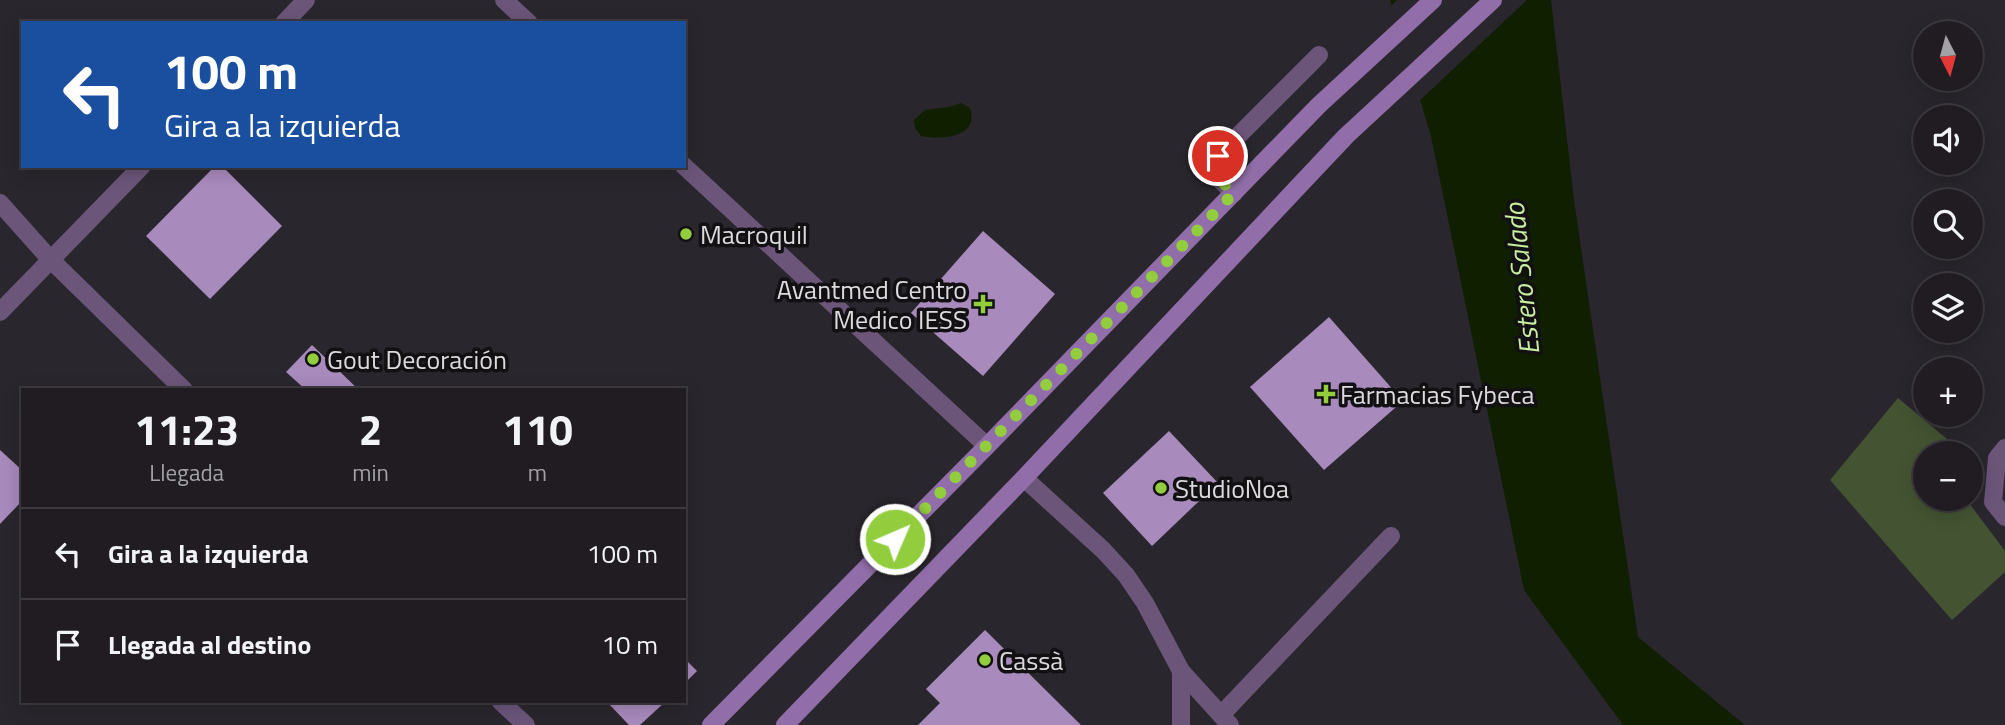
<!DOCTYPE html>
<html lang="es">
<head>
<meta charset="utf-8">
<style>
	:root { --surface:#201c22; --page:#28252a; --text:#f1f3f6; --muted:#a2a1a5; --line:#3d3a40 }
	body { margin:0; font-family:"Titillium Web",sans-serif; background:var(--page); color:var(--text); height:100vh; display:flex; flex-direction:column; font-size:26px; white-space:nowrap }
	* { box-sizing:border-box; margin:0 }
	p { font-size:23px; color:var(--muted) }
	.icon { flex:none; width:38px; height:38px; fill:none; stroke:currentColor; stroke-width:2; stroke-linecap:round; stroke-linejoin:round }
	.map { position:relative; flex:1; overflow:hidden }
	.panel { position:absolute; left:21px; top:388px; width:665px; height:315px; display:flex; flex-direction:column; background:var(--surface); border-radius:0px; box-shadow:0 4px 18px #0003,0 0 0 2px var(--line) }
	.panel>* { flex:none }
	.top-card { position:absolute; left:21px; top:21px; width:665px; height:147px; border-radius:0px; box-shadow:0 4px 18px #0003,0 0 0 2px var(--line); background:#1a4fa0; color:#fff; overflow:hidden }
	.needle { width:46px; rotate:174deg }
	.tools { position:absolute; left:1913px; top:21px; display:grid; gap:14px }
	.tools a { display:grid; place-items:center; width:70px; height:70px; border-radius:50%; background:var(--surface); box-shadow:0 4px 18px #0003,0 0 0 2px var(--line); font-size:35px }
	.pin { position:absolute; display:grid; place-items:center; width:60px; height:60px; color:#fff; margin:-30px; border:4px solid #fff; border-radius:50%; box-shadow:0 2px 7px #0007 }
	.me { position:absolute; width:77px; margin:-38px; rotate:45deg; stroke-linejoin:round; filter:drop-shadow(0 0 5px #0008) }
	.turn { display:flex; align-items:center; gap:24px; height:147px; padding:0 28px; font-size:32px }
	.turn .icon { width:91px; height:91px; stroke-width:2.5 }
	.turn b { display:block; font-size:49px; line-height:60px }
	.eta { display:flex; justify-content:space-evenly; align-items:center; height:119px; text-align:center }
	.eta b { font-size:42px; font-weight:700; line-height:49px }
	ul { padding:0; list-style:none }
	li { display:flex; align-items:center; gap:21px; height:91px; padding:0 28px; border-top:2px solid var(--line) }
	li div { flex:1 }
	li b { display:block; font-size:26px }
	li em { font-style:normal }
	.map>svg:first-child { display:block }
</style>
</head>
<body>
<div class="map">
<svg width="2005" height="725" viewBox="0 0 2005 725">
	<rect width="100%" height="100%" fill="#2a262d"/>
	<path fill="#445432" d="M1898,398l61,51 -1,4h-33v46h41l39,52v21l-53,48 -122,-140z"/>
	<g fill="#101f00">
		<path d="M1390,0h161l23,200 64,437 107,88h-122l-99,-135 -93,-454z"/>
		<path d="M961,103l9,5c10,30 -29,32 -49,28l-6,-8 -1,-8 11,-10 24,-3z"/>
	</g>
	<path fill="#2a262d" d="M1397,0h130l-110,103 -28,-95z"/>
	<g fill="#a88abd">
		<path d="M215,166h7l60,60 -72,73 -64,-63z"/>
		<path d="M983,231l72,63 -72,82 -72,-63z"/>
		<path d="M1329,317l74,84 -79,69 -74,-83z"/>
		<path d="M312,345l47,45h-53l-20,-18z"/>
		<path d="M1169,431l49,52 -66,63 -49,-53z"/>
		<path d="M0,450l23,21v29l-23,24z"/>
		<path d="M985,630l96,95h-163l22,-22 -14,-14z"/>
		<path d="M684,658l13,13 -13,13z"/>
		<path d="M607,702h58l-25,23h-11z"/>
	</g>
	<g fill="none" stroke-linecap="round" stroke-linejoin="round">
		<path stroke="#6b567a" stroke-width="18" d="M1221,715l170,-179"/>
		<g stroke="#6b567a" stroke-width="18">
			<path d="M504,0l25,23"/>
			<path d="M284,23l22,-23"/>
			<path d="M684,166l303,280"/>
			<path d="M1234,193l-18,-17 -3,-10 5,-10 101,-101"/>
			<path d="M0,312l142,-146"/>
			<path d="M2005,448l-8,10 -4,44 12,15"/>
			<path d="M1024,478l79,72 23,25 19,28 36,68 49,54"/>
			<path d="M1181,725v-54"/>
		</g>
		<g stroke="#6b567a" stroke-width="18">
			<path d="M0,203l50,56 134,131"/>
			<path d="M501,702l25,23"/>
		</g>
		<g stroke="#916ea9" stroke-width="18">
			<path d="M711,725l276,-279 332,-341 114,-105"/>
			<path d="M785,725l239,-247 322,-342 147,-136"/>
		</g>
	</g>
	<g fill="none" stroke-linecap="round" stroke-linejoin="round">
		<path stroke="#92cd3e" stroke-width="12" stroke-dasharray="0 21.6" d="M895,539l339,-346 -18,-17 -3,-10 5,-10"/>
	</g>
	<g fill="#92cd3e" stroke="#121013" stroke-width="2.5">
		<circle cx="686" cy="234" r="7"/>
		<path d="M979.5 293.5h7v7h7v7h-7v7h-7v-7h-7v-7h7z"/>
		<circle cx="313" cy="359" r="7"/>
		<path d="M1322.5 383.5h7v7h7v7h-7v7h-7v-7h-7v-7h7z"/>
		<circle cx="1161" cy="488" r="7"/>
		<circle cx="985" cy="660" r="7"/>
	</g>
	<g text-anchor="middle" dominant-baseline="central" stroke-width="7" stroke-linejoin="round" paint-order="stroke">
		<g font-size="26" fill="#dddadf" stroke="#121013" text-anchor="start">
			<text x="700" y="234">Macroquil</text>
			<text x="967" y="289" text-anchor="end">Avantmed Centro<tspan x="967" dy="30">Medico IESS</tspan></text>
			<text x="327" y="359">Gout Decoración</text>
			<text x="1340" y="394">Farmacias Fybeca</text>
			<text x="1175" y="488">StudioNoa</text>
			<text x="999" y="660">Cassà</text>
		</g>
		<g font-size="28" font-style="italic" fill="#c7ed9e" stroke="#121013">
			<text transform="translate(1521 279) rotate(-96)">Estero Salado</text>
		</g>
	</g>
</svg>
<div class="tools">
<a><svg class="needle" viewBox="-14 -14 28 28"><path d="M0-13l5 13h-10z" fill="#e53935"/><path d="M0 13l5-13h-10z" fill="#a2a1a5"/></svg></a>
<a><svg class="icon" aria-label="sound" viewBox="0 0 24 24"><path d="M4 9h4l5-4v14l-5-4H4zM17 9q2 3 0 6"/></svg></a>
<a><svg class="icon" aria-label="search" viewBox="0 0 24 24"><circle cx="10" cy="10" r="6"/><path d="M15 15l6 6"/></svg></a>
<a><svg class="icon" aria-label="layers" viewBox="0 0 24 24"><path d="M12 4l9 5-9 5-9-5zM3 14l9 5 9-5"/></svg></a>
<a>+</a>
<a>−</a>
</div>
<div class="pin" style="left:1218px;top:156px;background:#d93025"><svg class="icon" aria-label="arrive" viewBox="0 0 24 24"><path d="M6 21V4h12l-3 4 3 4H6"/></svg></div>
<svg class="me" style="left:895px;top:539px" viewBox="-20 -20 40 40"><circle r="17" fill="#92cd3e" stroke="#fff" stroke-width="3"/><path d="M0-11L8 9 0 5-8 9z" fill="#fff"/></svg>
<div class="top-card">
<div class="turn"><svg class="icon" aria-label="left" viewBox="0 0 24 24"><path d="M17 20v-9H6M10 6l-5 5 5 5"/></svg><div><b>100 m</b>Gira a la izquierda</div></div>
</div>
<section class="panel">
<div class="eta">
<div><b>11:23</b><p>Llegada</p></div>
<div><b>2</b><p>min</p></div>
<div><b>110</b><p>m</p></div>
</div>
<ul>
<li><svg class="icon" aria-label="left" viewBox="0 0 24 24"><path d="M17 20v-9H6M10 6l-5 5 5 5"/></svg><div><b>Gira a la izquierda</b></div><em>100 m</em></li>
<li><svg class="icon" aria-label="arrive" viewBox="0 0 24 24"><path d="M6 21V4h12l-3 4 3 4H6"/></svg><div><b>Llegada al destino</b></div><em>10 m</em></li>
</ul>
</section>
</div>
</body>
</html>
